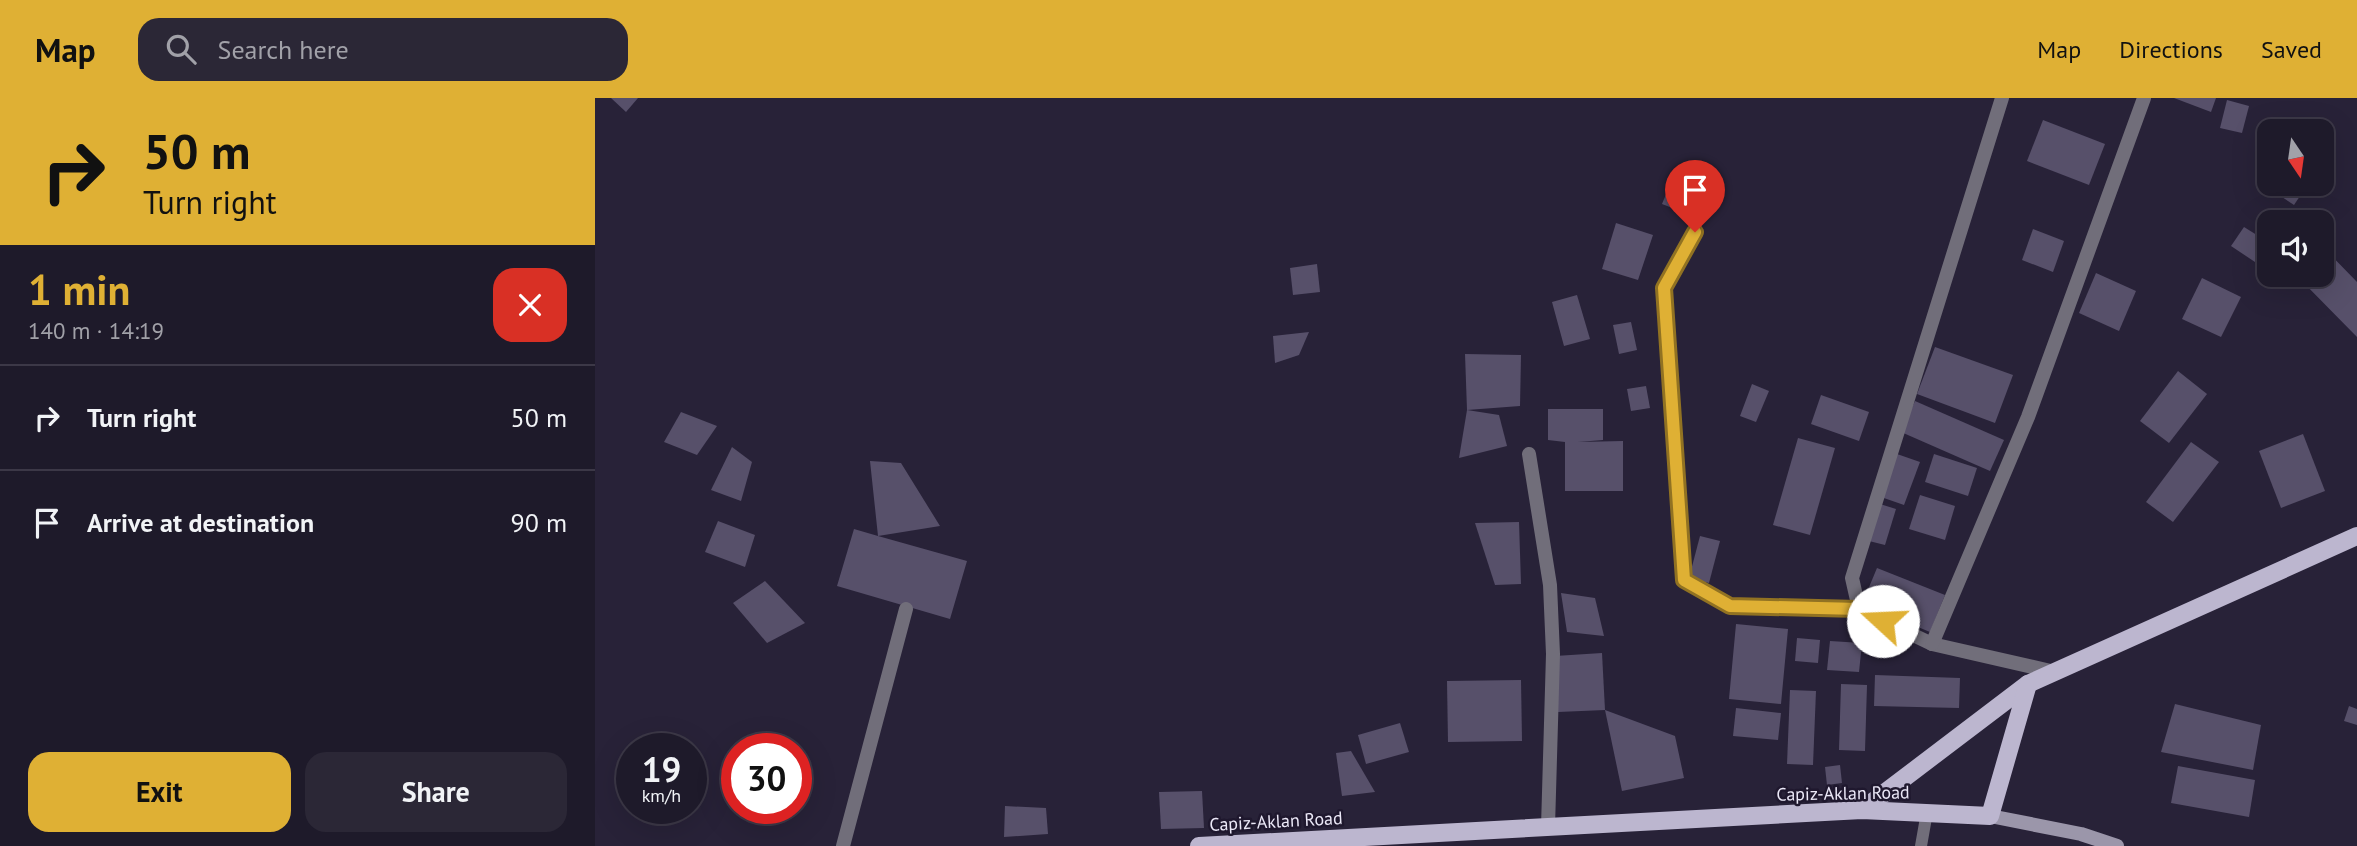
<!DOCTYPE html>
<html lang="en">
<head>
<meta charset="utf-8">
<style>
	:root { --surface:#1e1a2a; --page:#2b2736; --text:#f1f3f6; --muted:#a1a1a8; --line:#3c3847; --accent:#dfb034 }
	body { margin:0; font-family:"PT Sans",sans-serif; background:var(--page); color:var(--text); height:100vh; display:flex; flex-direction:column; font-size:26px; white-space:nowrap }
	* { box-sizing:border-box; margin:0 }
	p { font-size:23px; color:var(--muted) }
	.icon { flex:none; width:38px; height:38px; fill:none; stroke:currentColor; stroke-width:2; stroke-linecap:round; stroke-linejoin:round }
	.map { position:relative; flex:1; overflow:hidden }
	.sheet { display:flex; flex-direction:column; background:var(--surface); width:595px }
	.sheet>* { flex:none }
	.banner { background:#dfb034; color:#111; overflow:hidden }
	.needle { width:46px; rotate:167deg }
	.controls { position:absolute; left:1662px; top:21px; display:grid; gap:14px }
	.controls a { display:grid; place-items:center; width:77px; height:77px; border-radius:14px; background:var(--surface); box-shadow:0 7px 28px #0002,0 0 0 2px var(--line); font-size:35px }
	.speed { position:absolute; left:21px; top:635px; display:flex; gap:14px; font-size:35px; font-weight:700; text-align:center }
	.speed>* { display:grid; place-content:center; width:91px; height:91px; border-radius:50%; background:var(--surface); box-shadow:0 7px 28px #0002,0 0 0 2px var(--line); line-height:1 }
	.speed small { font-size:18px; font-weight:400 }
	.speed .limit { border:10px solid #d22; background:#fff; color:#111 }
	.pin { position:absolute; display:grid; place-items:center; width:60px; height:60px; color:#fff; margin:-72px -30px; border-radius:50% 50% 50% 0; rotate:-45deg; box-shadow:0 0 7px #0007 }
	.pin .icon { rotate:45deg }
	.me { position:absolute; width:77px; margin:-38px; rotate:290deg; stroke-linejoin:round; filter:drop-shadow(0 0 5px #0008) }
	.turn { display:flex; align-items:center; gap:24px; height:147px; padding:0 28px; font-size:32px }
	.turn .icon { width:91px; height:91px; stroke-width:2.5 }
	.turn b { display:block; font-size:49px; line-height:60px }
	.round { display:grid; place-items:center; flex:none; width:74px; height:74px; border-radius:21px; background:var(--page) }
	.overview { display:flex; align-items:center; justify-content:space-between; height:119px; padding:0 28px }
	h1 { font-size:42px; font-weight:600; line-height:52px; color:var(--accent) }
	.primary-button { display:flex; gap:14px; margin-top:auto; padding:14px 28px }
	.primary-button a { flex:1; height:80px; border-radius:21px; background:var(--accent); color:#111; font-size:28px; font-weight:600; line-height:80px; text-align:center }
	.primary-button a+a { background:var(--page); color:var(--text) }
	ul { padding:0; list-style:none }
	li { display:flex; align-items:center; gap:21px; height:105px; padding:0 28px; border-top:2px solid var(--line) }
	li div { flex:1 }
	li b { display:block; font-size:26px }
	li em { font-style:normal }
	header { display:flex; align-items:center; gap:42px; box-sizing:border-box; height:98px; padding:0 35px; background:var(--accent); color:#111 }
	header strong { font-size:33px }
	nav { display:flex; gap:38px; margin-inline-start:auto; font-size:24px }
	.search { width:490px; height:63px; background:var(--page); display:flex; align-items:center; gap:18px; box-sizing:border-box; padding:0 24px; border-radius:21px; color:var(--muted); font-size:26px }
	main { display:flex; flex:1; min-height:0 }
	.map>svg:first-child { display:block }
</style>
</head>
<body>
<header>
<strong>Map</strong>
<div class="search"><svg class="icon" aria-label="search" viewBox="0 0 24 24"><circle cx="10" cy="10" r="6"/><path d="M15 15l6 6"/></svg>Search here</div>
<nav><a>Map</a><a>Directions</a><a>Saved</a></nav>
</header>
<main>
<section class="sheet">
<div class="banner">
<div class="turn"><svg class="icon" aria-label="right" viewBox="0 0 24 24"><path d="M7 20v-9h11M14 6l5 5-5 5"/></svg><div><b>50 m</b>Turn right</div></div>
</div>
<div class="overview"><div><h1>1 min</h1><p>140 m · 14:19</p></div><a class="round" style="background:#d93025;color:#fff"><svg class="icon" aria-label="close" viewBox="0 0 24 24"><path d="M6 6l12 12M18 6L6 18"/></svg></a></div>
<ul>
<li><svg class="icon" aria-label="right" viewBox="0 0 24 24"><path d="M7 20v-9h11M14 6l5 5-5 5"/></svg><div><b>Turn right</b></div><em>50 m</em></li>
<li><svg class="icon" aria-label="arrive" viewBox="0 0 24 24"><path d="M6 21V4h12l-3 4 3 4H6"/></svg><div><b>Arrive at destination</b></div><em>90 m</em></li>
</ul>
<div class="primary-button"><a>Exit</a><a>Share</a></div>
</section>
<div class="map">
<svg width="1762" height="748" viewBox="0 0 1762 748">
	<rect width="100%" height="100%" fill="#282238"/>
	<g fill="#57506a">
		<path d="M16,0h27l-12,14z"/>
		<path d="M1579,0h42l-5,14z"/>
		<path d="M1632,2l22,6 -7,27 -22,-5z"/>
		<path d="M1448,22l62,24 -16,41 -62,-24z"/>
		<path d="M1079,77l31,13 -12,28 -31,-12z"/>
		<path d="M1682,86h31l-14,21 -21,-14z"/>
		<path d="M1021,125l37,12 -15,45 -36,-11z"/>
		<path d="M1649,129l24,15 -13,20 -24,-16z"/>
		<path d="M1438,131l31,12 -11,31 -31,-12z"/>
		<path d="M1727,148l35,36v55l-61,-62h26z"/>
		<path d="M722,166l3,28 -27,3 -3,-27z"/>
		<path d="M1501,175l40,18 -17,40 -40,-18z"/>
		<path d="M1607,180l39,19 -20,40 -39,-18z"/>
		<path d="M982,197l13,44 -26,7 -12,-44z"/>
		<path d="M1036,224l6,28 -18,4 -6,-29z"/>
		<path d="M714,234l-10,23 -24,8 -2,-27z"/>
		<path d="M1340,249l78,28 -18,48 -78,-29z"/>
		<path d="M870,256l56,1 -1,51 -53,4z"/>
		<path d="M1583,273l29,23 -38,49 -29,-22z"/>
		<path d="M1157,286l17,7 -13,31 -16,-6z"/>
		<path d="M1051,288l4,22 -19,3 -4,-22z"/>
		<path d="M1226,297l48,17 -10,29 -48,-17z"/>
		<path d="M1320,303l89,39 -14,31 -89,-39z"/>
		<path d="M953,311h55v31l-25,2 45,-1v50h-58v-49l-17,-2z"/>
		<path d="M872,312l32,5 8,31 -48,12z"/>
		<path d="M86,314l36,14 -20,29 -33,-13z"/>
		<path d="M1708,336l22,57 -44,17 -22,-57z"/>
		<path d="M1203,340l37,10 -25,87 -37,-10z"/>
		<path d="M1596,344l28,20 -46,60 -27,-20z"/>
		<path d="M137,349l20,15 -11,39 -30,-11z"/>
		<path d="M1302,356l23,8 -16,43 -23,-8z"/>
		<path d="M1339,356l43,14 -9,28 -43,-14z"/>
		<path d="M275,363l31,2 39,63 -62,10 89,25 -17,58 -113,-33 17,-57 24,7z"/>
		<path d="M1325,397l35,11 -10,34 -36,-11z"/>
		<path d="M1285,406l16,5 -11,36 -16,-4z"/>
		<path d="M123,423l37,14 -10,32 -40,-15z"/>
		<path d="M924,424l2,62 -26,1 -20,-62z"/>
		<path d="M1105,438l20,5 -11,42 -20,-5z"/>
		<path d="M1282,470l68,27 -15,37 -68,-28z"/>
		<path d="M170,483l40,42 -38,20 -34,-40z"/>
		<path d="M966,495l34,5 9,38 -37,-4z"/>
		<path d="M1141,526l52,5 -7,75 -52,-5z"/>
		<path d="M1202,540l23,2 -2,23 -23,-2z"/>
		<path d="M1235,543l32,2 -3,29 -32,-2z"/>
		<path d="M1007,555l3,57 -47,2 -3,-56z"/>
		<path d="M1280,577l85,3 -1,30 -85,-2z"/>
		<path d="M926,582l1,61 -74,1 -1,-61z"/>
		<path d="M1246,586l26,1 -2,66 -26,-1z"/>
		<path d="M1195,592l26,1 -3,74 -26,-1z"/>
		<path d="M1580,606l86,21 -8,45 -92,-18z"/>
		<path d="M1754,608l8,3v16l-13,-4z"/>
		<path d="M1141,610l45,5 -3,27 -45,-4z"/>
		<path d="M1010,612l70,26 9,42 -62,13z"/>
		<path d="M805,625l9,29 -43,12 -8,-29z"/>
		<path d="M756,653l24,41 -33,4 -6,-43z"/>
		<path d="M1245,667l2,18 -15,2 -2,-18z"/>
		<path d="M1583,668l77,14 -6,37 -78,-14z"/>
		<path d="M607,693l2,37 -43,1 -2,-37z"/>
		<path d="M410,708l41,2 2,26 -44,3z"/>
	</g>
	<g fill="none" stroke-linecap="round" stroke-linejoin="round">
		<path stroke="#716e7a" stroke-width="12" d="M1326,748l6,-34"/>
		<g stroke="#716e7a" stroke-width="14">
			<path d="M1407,0l-150,480 7,31 73,35 123,28"/>
			<path d="M1100,134l-31,56 20,292 46,25 129,4"/>
			<path d="M934,356l21,131 3,69 -5,173"/>
			<path d="M1337,546l96,-227 116,-319"/>
			<path d="M248,748l63,-237"/>
		</g>
		<path stroke="#9b96aa" stroke-width="14" d="M1395,718l91,18 36,12"/>
		<g stroke="#bcb6cf" stroke-width="18">
			<path d="M1267,712l166,-126 329,-148"/>
			<path d="M604,748l663,-36 128,6 38,-132"/>
		</g>
	</g>
	<g fill="none" stroke-linecap="round" stroke-linejoin="round">
		<defs>
			<path id="route" d="M1100,134l-31,56 20,292 46,26 129,3 24,12"/>
		</defs>
		<use href="#route" stroke="#917222" stroke-width="18"/>
		<use href="#route" stroke="#dfb034" stroke-width="12"/>
	</g>
	<g text-anchor="middle" dominant-baseline="central" stroke-width="5" stroke-linejoin="round" paint-order="stroke">
		<g font-size="18" fill="#ebe8f7" stroke="#1f182e">
			<text transform="translate(1248 695) rotate(-1)">Capiz-Aklan Road</text>
			<text transform="translate(681 723) rotate(-3)">Capiz-Aklan Road</text>
		</g>
	</g>
</svg>
<div class="controls">
<a><svg class="needle" viewBox="-14 -14 28 28"><path d="M0-13l5 13h-10z" fill="#e53935"/><path d="M0 13l5-13h-10z" fill="#a1a1a8"/></svg></a>
<a><svg class="icon" aria-label="sound" viewBox="0 0 24 24"><path d="M4 9h4l5-4v14l-5-4H4zM17 9q2 3 0 6"/></svg></a>
</div>
<div class="speed"><div>19<small>km/h</small></div><div class="limit">30</div></div>
<div class="pin" style="left:1100px;top:134px;background:#d93025"><svg class="icon" aria-label="arrive" viewBox="0 0 24 24"><path d="M6 21V4h12l-3 4 3 4H6"/></svg></div>
<svg class="me" style="left:1288px;top:523px" viewBox="-20 -20 40 40"><circle r="19" fill="#fff"/><path d="M0-13L10 11 0 6-10 11z" fill="#dfb034"/></svg>
</div>
</main>
</body>
</html>
